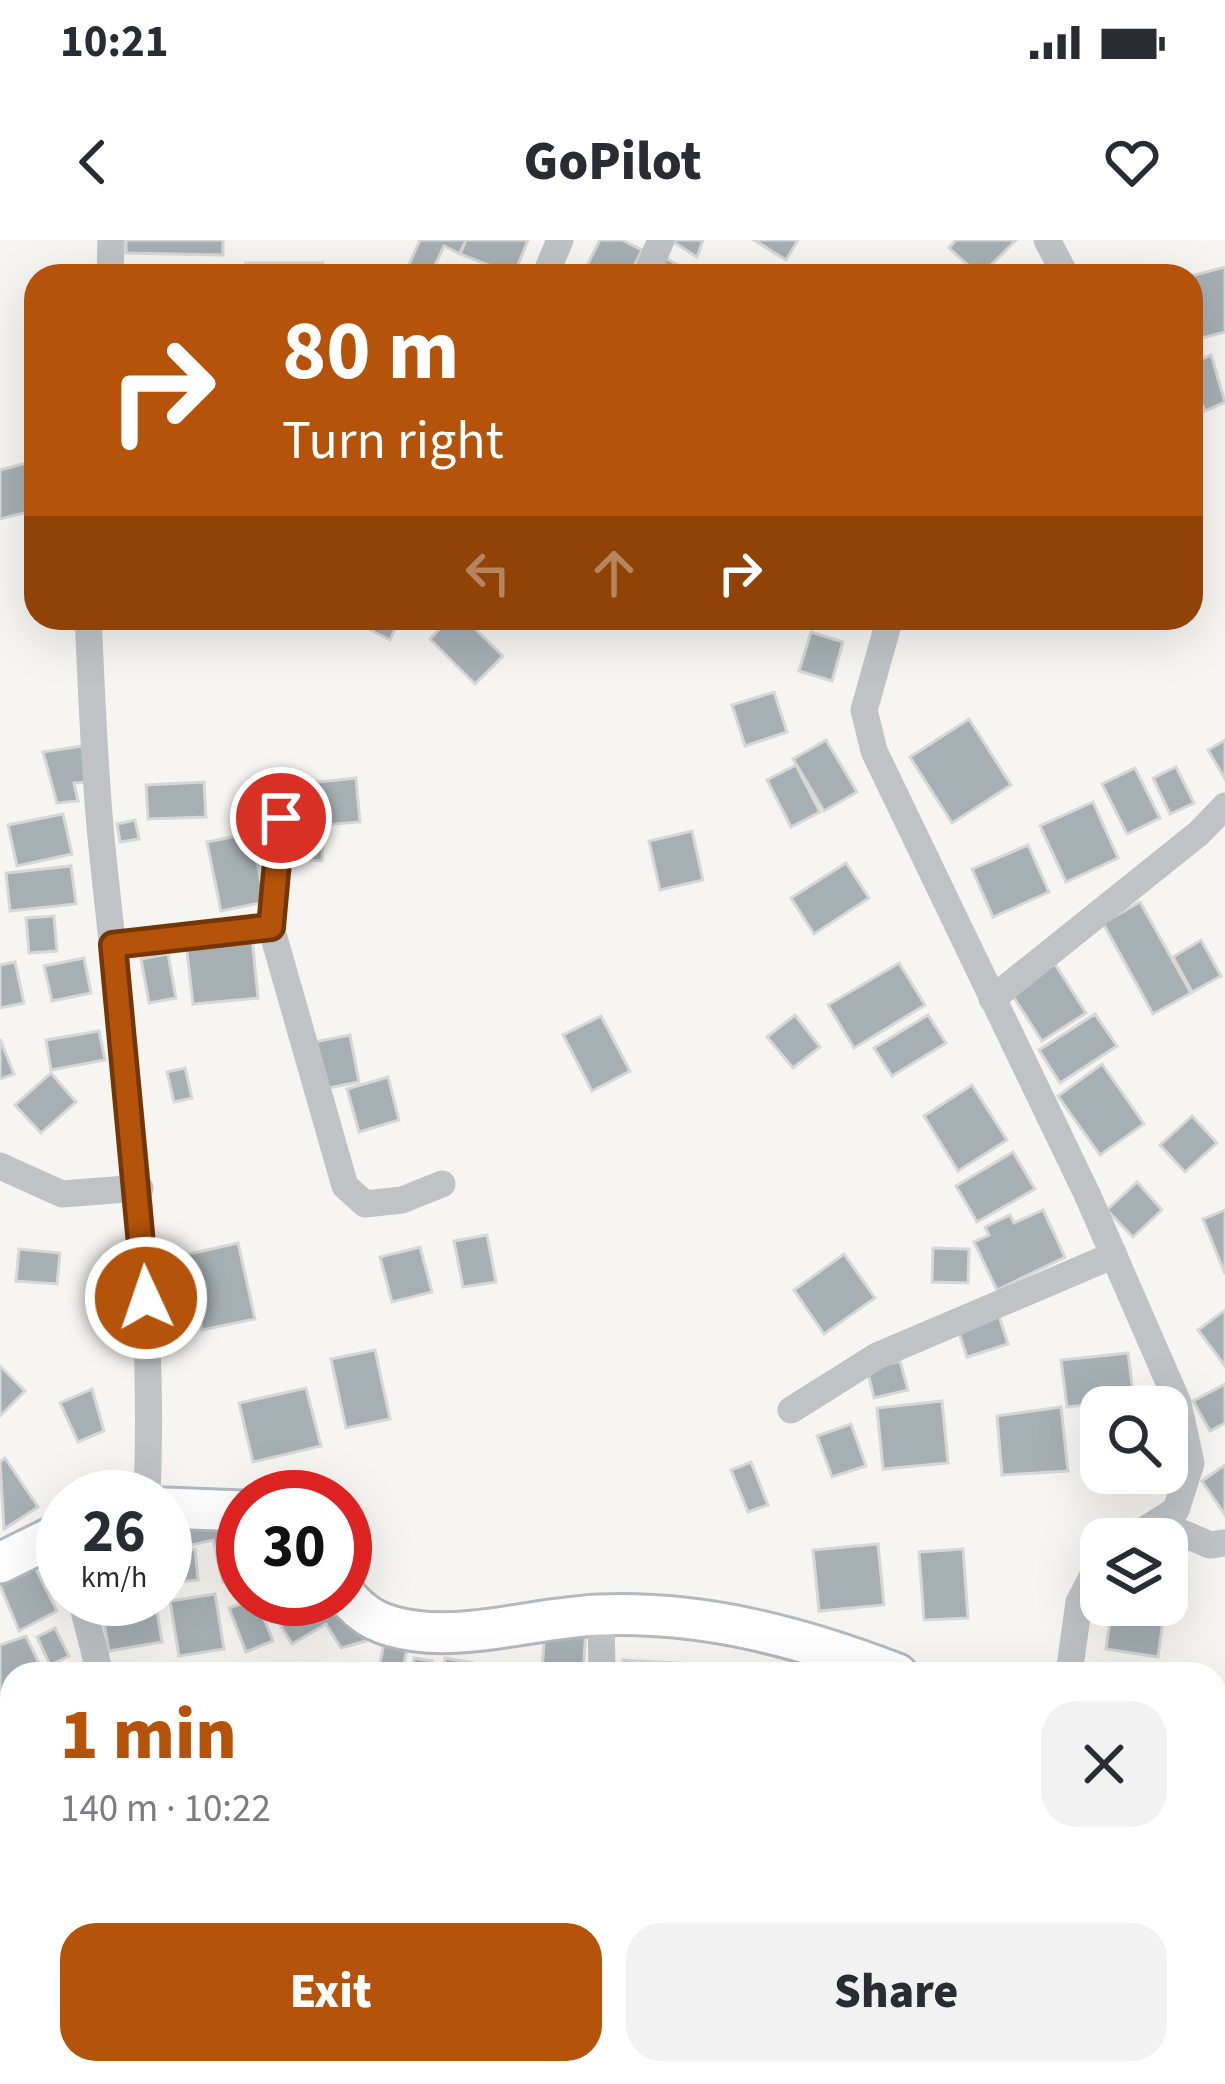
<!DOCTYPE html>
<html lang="en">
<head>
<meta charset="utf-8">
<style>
	:root { --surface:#fff; --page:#f2f2f3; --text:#2b2b33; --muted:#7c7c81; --accent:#b45309 }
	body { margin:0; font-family:"Source Sans 3",sans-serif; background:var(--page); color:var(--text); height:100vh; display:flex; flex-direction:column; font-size:45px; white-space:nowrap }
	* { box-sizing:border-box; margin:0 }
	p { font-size:39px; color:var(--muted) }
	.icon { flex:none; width:66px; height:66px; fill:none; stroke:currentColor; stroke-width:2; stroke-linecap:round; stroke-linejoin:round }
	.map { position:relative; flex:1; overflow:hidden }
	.sheet { position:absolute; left:0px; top:1422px; width:1227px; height:423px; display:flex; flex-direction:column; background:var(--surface); border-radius:36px 36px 0 0; box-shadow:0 12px 48px #0002 }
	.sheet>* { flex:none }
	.banner { position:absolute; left:24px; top:24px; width:1179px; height:366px; border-radius:36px; box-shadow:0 12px 48px #0002; background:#b45309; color:#fff; overflow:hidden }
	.buttons { position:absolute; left:1080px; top:1146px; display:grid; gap:24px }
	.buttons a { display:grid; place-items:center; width:108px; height:108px; border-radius:24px; background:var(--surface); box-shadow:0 12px 48px #0002; font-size:60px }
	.speed { position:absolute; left:36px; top:1230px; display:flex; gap:24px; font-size:60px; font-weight:700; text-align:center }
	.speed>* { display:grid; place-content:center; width:156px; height:156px; border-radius:50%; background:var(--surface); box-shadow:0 12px 48px #0002; line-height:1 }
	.speed small { font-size:30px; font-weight:400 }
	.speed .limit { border:18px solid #d22; background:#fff; color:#111 }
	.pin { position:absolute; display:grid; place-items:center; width:102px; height:102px; color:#fff; margin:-51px; border:6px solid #fff; border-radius:50%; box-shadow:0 3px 12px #0007 }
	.me { position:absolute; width:132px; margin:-66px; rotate:357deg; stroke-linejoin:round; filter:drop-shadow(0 0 9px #0008) }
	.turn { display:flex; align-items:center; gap:42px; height:252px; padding:0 60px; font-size:54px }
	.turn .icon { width:156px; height:156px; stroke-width:2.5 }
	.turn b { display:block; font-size:84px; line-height:102px }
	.lanes { display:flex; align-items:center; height:114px; padding:0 60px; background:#0003; justify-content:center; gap:60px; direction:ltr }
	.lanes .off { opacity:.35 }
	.round { display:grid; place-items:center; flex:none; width:126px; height:126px; border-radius:36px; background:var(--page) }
	.headline { display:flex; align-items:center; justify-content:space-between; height:204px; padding:0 60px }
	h1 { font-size:72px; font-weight:800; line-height:90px; color:var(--accent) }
	.cta { display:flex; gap:24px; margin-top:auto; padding:24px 60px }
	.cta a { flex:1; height:138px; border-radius:36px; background:var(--accent); color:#fff; font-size:48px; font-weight:800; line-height:138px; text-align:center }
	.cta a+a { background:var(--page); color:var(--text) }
	.status { display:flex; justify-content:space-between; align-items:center; height:84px; padding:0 60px; background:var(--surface); direction:ltr }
	.status svg { height:33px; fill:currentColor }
	header { display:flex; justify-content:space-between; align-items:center; height:156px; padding:0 60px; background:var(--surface); font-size:54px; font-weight:800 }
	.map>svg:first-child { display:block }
</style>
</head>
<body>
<div class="status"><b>10:21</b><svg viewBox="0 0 49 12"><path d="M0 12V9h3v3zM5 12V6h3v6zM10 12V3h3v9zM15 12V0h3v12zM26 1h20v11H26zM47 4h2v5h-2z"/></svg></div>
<header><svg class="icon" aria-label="back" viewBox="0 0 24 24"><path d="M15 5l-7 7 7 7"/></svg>GoPilot<svg class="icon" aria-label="heart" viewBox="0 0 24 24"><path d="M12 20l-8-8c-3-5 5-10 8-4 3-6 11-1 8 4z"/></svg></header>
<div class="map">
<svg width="1225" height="1844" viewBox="0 0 1225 1844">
	<rect width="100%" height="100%" fill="#f6f5f2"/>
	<g fill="#a5afb4" stroke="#d7d7d5" stroke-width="3">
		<path d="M126,0h97v15l-97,-2z"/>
		<path d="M420,0h46l-6,14 -16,-8 -14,30h-26z"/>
		<path d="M466,0h62l-14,35 -54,-21z"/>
		<path d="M600,0h22l20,10 -13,26 -47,-1z"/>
		<path d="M670,0h33l-6,17z"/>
		<path d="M754,0h44l-12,20z"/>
		<path d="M956,0h60l-36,36 -31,-28z"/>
		<path d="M666,18l31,18h-42z"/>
		<rect x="246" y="23" width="77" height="13"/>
		<path d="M1225,27v65l-23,6 -11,-62z"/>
		<path d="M1211,115l14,47 -20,9 -14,-32v-16z"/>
		<path d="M26,223l10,26v21l-36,9v-49z"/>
		<path d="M347,378h53l-10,22z"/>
		<path d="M450,378h14l39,38 -28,28 -45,-45z"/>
		<path d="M811,392l32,10 -11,39 -33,-10z"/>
		<path d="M774,452l13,40 -42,14 -13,-41z"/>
		<path d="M969,479l42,66 -59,38 -42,-66z"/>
		<path d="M826,500l31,52 -33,19 -31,-52z"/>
		<path d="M1225,500v39l-17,-29z"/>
		<path d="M82,506l8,36 -16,1 4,18 -21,2 -14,-51z"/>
		<path d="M796,525l24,47 -29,15 -24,-47z"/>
		<path d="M1176,527l18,36 -24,11 -17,-36z"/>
		<path d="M1135,528l25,50 -33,16 -25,-50z"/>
		<path d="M356,538l4,44 -49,4 -3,-43z"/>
		<path d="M204,542l2,35 -58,2 -2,-34z"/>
		<path d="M1093,562l25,56 -52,24 -26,-56z"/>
		<path d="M63,574l9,40 -55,12 -9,-41z"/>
		<path d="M135,580l4,19 -19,3 -3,-18z"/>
		<path d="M692,591l11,49 -43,10 -11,-49z"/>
		<path d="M251,593l14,69 -44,9 -14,-69z"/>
		<path d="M297,601l26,1 -1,19 -27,-2z"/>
		<path d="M1028,605l21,47 -56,25 -21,-48z"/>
		<path d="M846,623l23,35 -55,36 -23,-36z"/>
		<path d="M71,626l5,38 -66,7 -4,-38z"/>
		<path d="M1140,662l51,91 -38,21 -50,-91z"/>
		<path d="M54,676l3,35 -28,2 -3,-35z"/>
		<path d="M252,697l6,61 -65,6 -7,-61z"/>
		<path d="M1201,700l20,36 -29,16 -19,-35z"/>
		<path d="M168,714l8,44 -27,5 -8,-44z"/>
		<path d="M84,718l7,35 -39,8 -8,-35z"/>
		<path d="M15,722l9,41 -24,5v-43z"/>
		<path d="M899,723l26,42 -71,43 -26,-43z"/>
		<path d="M1055,724l31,49 -44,28 -31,-48z"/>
		<path d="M1095,774l22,32 -57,37 -21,-33z"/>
		<path d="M795,775l25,32 -27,21 -26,-31z"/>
		<path d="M928,775l18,28 -54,33 -18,-28z"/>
		<path d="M601,776l29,55 -38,20 -29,-56z"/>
		<path d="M99,791l6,29 -54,10 -5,-30z"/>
		<path d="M350,795l9,47 -36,7 -9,-47z"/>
		<path d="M0,799l14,35 -14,5z"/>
		<path d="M1102,824l42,60 -44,31 -42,-59z"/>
		<path d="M185,828l7,30 -18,4 -7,-30z"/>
		<path d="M51,833l25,29 -35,31 -26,-28z"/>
		<path d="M388,837l11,43 -40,12 -12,-43z"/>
		<path d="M972,845l35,55 -49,31 -34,-55z"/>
		<path d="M1192,876l25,27 -32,29 -25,-27z"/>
		<path d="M1013,912l22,37 -58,33 -21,-36z"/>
		<path d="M1137,942l25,28 -29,27 -26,-27z"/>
		<path d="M1043,970l22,47 -68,33 -23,-48 15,-7 -4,-8 25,-12 4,8z"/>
		<path d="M1225,970v64l-22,-55z"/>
		<path d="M487,995l9,47 -33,5 -9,-46z"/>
		<path d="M238,1003l17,76 -53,11 -17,-75z"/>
		<path d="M420,1007l12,45 -40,10 -12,-45z"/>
		<path d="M933,1008l36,1 -1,34 -36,-1z"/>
		<path d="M19,1009l41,4 -3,31 -41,-3z"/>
		<path d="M844,1014l31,44 -51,36 -30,-44z"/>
		<path d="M997,1070l11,34 -41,13 -11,-33z"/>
		<path d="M1225,1070v56l-27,-36z"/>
		<path d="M375,1110l15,69 -44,9 -15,-69z"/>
		<path d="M1128,1113l6,47 -67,7 -6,-47z"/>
		<path d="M900,1121l8,29 -34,8 -7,-29z"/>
		<path d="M0,1126l25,25 -25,25z"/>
		<path d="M1225,1144v39l-15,8 -17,-30z"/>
		<path d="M306,1148l15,58 -68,16 -14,-59z"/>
		<path d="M92,1149l12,42 -26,11 -18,-39z"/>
		<path d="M942,1161l6,62 -65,6 -6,-61z"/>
		<path d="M1061,1167l7,64 -66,4 -5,-59z"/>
		<path d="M851,1184l15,42 -34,11 -15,-41z"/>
		<path d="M5,1218l33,49 -34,22 -4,-67z"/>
		<path d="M751,1222l17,43 -20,7 -17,-42z"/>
		<path d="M1225,1225v50l-23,-34z"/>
		<path d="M301,1232l27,25 -47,-3z"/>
		<path d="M165,1278l6,33 24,-2 3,31 -33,3z"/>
		<path d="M183,1284l60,1v52l-20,5 -10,-42 -25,6z"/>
		<path d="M878,1304l6,61 -65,6 -6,-61z"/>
		<path d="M963,1309l5,69 -44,2 -5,-68z"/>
		<path d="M35,1327l22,44 -38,20 -19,-46z"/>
		<path d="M215,1354l9,55 -45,7 -9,-55z"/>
		<path d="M155,1359l7,43 -53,9 -9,-50z"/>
		<path d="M256,1359l17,42 -27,11 -17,-44z"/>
		<path d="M264,1359h56l47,20 -1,22 -25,7 -15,-24 -34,20z"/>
		<path d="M1112,1365h53l-7,52 -52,-8z"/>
		<path d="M545,1385l41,3 -3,46h-41z"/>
		<path d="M55,1388l14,28 -19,9 -13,-28z"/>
		<path d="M26,1396l18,38h-32l-3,37 -9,-5v-61z"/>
		<path d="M384,1403l23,5 -5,26h-24z"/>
		<path d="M414,1418l18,3 -3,13h-17z"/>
		<path d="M445,1418l34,6 -2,10h-34z"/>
		<path d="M623,1420l67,4 -1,10h-66z"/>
		<path d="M734,1426l34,5 -1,3h-34z"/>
		<path d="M1216,1517l9,2v81l-10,-2z"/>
		<path d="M12,1554v36l-12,-14v-12z"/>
		<path d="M1225,1627v67l-10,-3v-29z"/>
		<path d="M1215,1750l10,6v25l-8,13z"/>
		<path d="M222,1833h29l3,11h-60z"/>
		<path d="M635,1833l-1,11h-44l1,-10z"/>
		<path d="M646,1833h56l1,11h-56z"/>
		<path d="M876,1833h35l-3,11h-35z"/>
		<path d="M1144,1833h55l-6,11h-48l-5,-3z"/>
	</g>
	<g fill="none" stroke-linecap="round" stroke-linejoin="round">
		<defs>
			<g id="secondary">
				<path d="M165,1268l78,3"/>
				<path d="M0,1323l63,-31"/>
				<path d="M345,1354c19,25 40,33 70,37 59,8 125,-14 185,-16 103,-4 201,22 297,59"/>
				<path d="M1215,1495l10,3"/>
			</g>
		</defs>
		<use href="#secondary" stroke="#b3b9bd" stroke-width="45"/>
		<g stroke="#bfc3c6" stroke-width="27">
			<path d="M1047,0l19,36"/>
			<path d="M110,36l1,-36"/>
			<path d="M545,36l15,-36"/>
			<path d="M646,36l15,-36"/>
			<path d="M88,378c4,76 6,153 14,229 22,217 54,432 45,650"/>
			<path d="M890,378l-26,92 10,41 213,443 91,209 13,60 -15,47 -46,29"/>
			<path d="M271,687l11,-109"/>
			<path d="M113,705l158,-18 74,259 20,18 37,-4 40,-16"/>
			<path d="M992,759l207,-166 26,-27"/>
			<path d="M0,926l62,28 78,-6"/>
			<path d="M791,1170l86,-54 237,-101"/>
			<path d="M1159,1283l51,22 15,-2"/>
			<path d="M81,1359l19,75"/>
			<path d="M601,1375l1,59"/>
			<path d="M1069,1434l10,-72 22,-42"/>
			<path d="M406,1833l17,11"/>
			<path d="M844,1844l3,-11"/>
			<path d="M1057,1844l1,-11"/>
		</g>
		<use href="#secondary" stroke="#fff" stroke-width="39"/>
	</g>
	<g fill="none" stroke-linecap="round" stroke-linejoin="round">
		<defs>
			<path id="route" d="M146,1058l-33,-353 158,-18 10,-109"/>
		</defs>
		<use href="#route" stroke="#753606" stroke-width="30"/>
		<use href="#route" stroke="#b45309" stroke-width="21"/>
	</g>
</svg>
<div class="buttons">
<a><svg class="icon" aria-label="search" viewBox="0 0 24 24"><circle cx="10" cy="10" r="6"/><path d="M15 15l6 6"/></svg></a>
<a><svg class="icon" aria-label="layers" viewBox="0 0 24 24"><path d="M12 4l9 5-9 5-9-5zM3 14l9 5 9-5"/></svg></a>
</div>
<div class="speed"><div>26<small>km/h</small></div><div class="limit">30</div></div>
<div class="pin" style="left:281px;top:578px;background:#d93025"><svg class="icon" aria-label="arrive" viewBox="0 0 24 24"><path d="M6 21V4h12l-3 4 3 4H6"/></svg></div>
<svg class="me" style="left:146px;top:1058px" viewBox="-20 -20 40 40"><circle r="17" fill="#b45309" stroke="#fff" stroke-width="3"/><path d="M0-11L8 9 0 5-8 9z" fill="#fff"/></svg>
<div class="banner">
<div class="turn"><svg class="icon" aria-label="right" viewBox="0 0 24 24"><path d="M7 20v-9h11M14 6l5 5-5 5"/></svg><div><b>80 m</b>Turn right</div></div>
<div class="lanes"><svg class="icon off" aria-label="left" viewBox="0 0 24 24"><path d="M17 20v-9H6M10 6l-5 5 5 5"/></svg><svg class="icon off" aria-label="ahead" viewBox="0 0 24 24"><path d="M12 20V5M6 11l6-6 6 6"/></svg><svg class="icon" aria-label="right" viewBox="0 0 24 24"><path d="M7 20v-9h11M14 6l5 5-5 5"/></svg></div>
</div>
<section class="sheet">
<div class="headline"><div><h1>1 min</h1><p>140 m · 10:22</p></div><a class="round"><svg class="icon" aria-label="close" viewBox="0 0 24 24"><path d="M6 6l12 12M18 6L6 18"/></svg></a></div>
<div class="cta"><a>Exit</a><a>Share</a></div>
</section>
</div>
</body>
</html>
